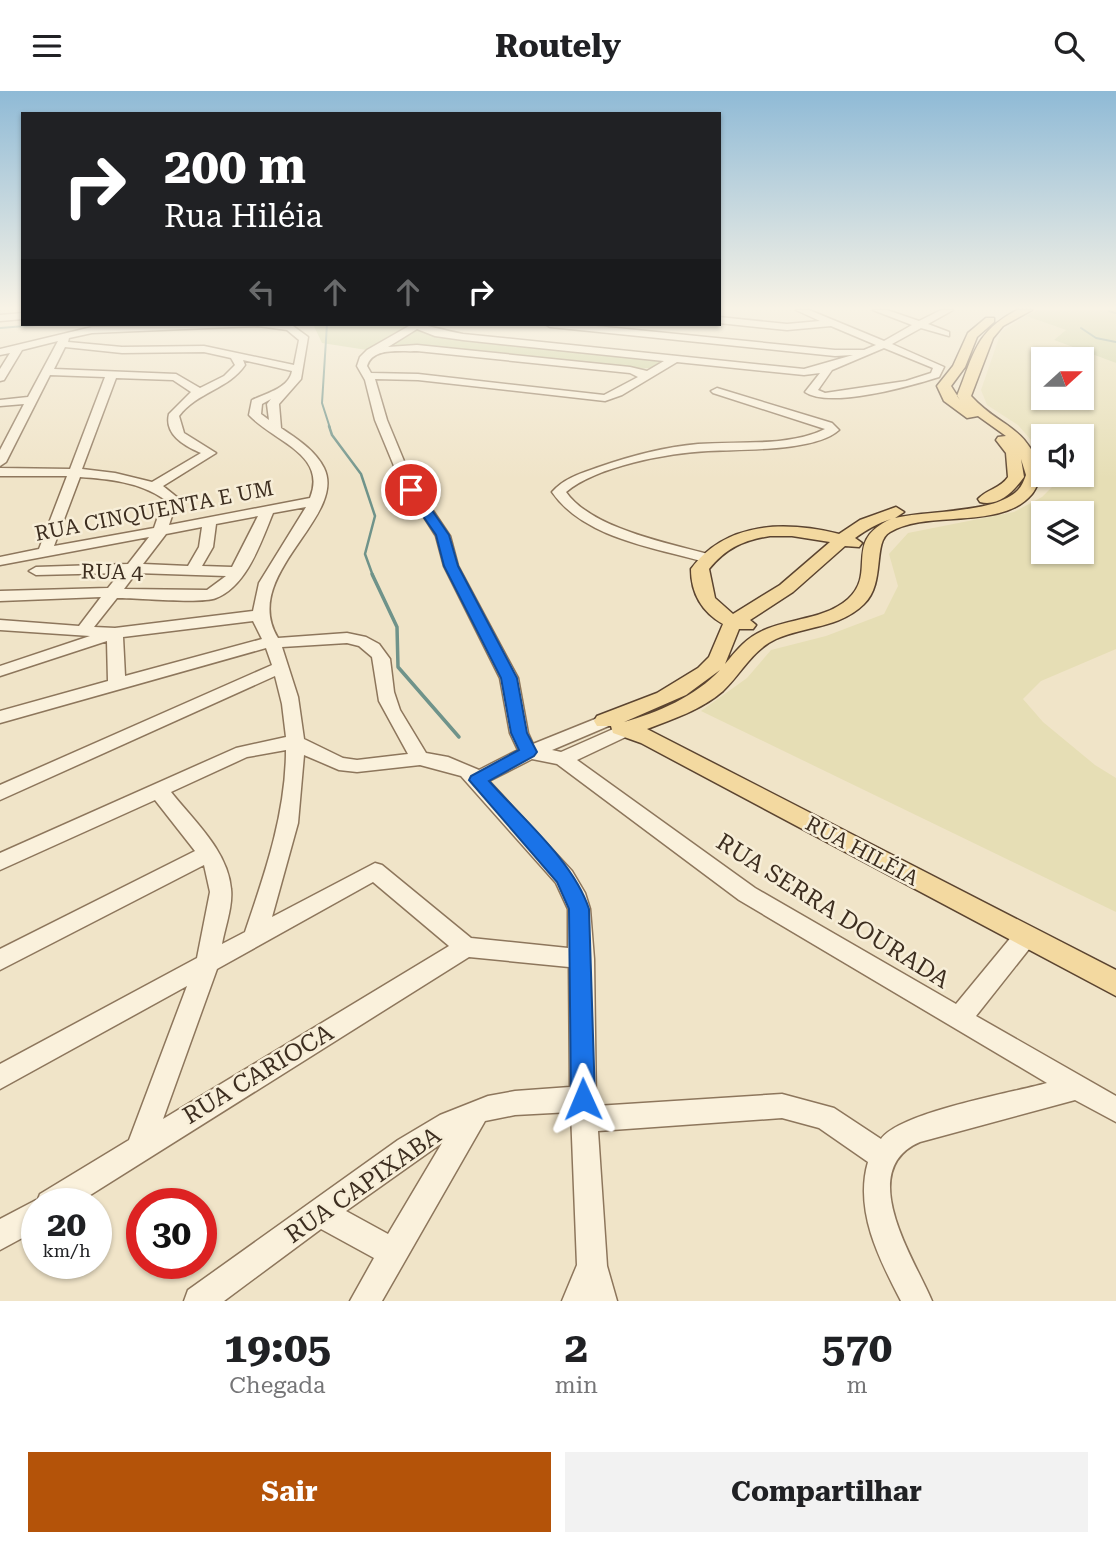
<!DOCTYPE html>
<html lang="pt">
<head>
<meta charset="utf-8">
<style>
	:root { --surface:#fff; --page:#f2f2f2; --text:#202124; --muted:#757577; --accent:#b45309 }
	body { margin:0; font-family:"Roboto Serif",serif; background:var(--page); color:var(--text); height:100vh; display:flex; flex-direction:column; font-size:26px; white-space:nowrap }
	* { box-sizing:border-box; margin:0 }
	p { font-size:23px; color:var(--muted) }
	.icon { flex:none; width:38px; height:38px; fill:none; stroke:currentColor; stroke-width:2; stroke-linecap:round; stroke-linejoin:round }
	.map { position:relative; height:1210px; overflow:hidden }
	.side { display:flex; flex-direction:column; background:var(--surface); flex:1 }
	.side>* { flex:none }
	.hud { position:absolute; left:21px; top:21px; width:700px; height:214px; border-radius:0px; box-shadow:0 2px 5px #0004; background:#202124; color:#fff; overflow:hidden }
	.needle { width:46px; rotate:69deg }
	.fabs { position:absolute; left:1031px; top:256px; display:grid; gap:14px }
	.fabs a { display:grid; place-items:center; width:63px; height:63px; border-radius:0px; background:var(--surface); box-shadow:0 2px 5px #0004; font-size:35px }
	.speed { position:absolute; left:21px; top:1097px; display:flex; gap:14px; font-size:35px; font-weight:700; text-align:center }
	.speed>* { display:grid; place-content:center; width:91px; height:91px; border-radius:50%; background:var(--surface); box-shadow:0 2px 5px #0004; line-height:1 }
	.speed small { font-size:18px; font-weight:400 }
	.speed .limit { border:10px solid #d22; background:#fff; color:#111 }
	.pin { position:absolute; display:grid; place-items:center; width:60px; height:60px; color:#fff; margin:-30px; border:4px solid #fff; border-radius:50%; box-shadow:0 2px 7px #0007 }
	.me { position:absolute; width:77px; margin:-38px; rotate:359deg; stroke-linejoin:round; filter:drop-shadow(0 0 5px #0008) }
	.turn { display:flex; align-items:center; gap:24px; height:147px; padding:0 28px; font-size:32px }
	.turn .icon { width:91px; height:91px; stroke-width:2.5 }
	.turn b { display:block; font-size:49px; line-height:60px }
	.lanes { display:flex; align-items:center; height:66px; padding:0 28px; background:#0003; justify-content:center; gap:35px; direction:ltr }
	.lanes .off { opacity:.35 }
	.eta { display:flex; justify-content:space-evenly; align-items:center; height:119px; text-align:center }
	.eta b { font-size:42px; font-weight:700; line-height:49px }
	.action { display:flex; gap:14px; margin-top:auto; padding:14px 28px }
	.action a { flex:1; height:80px; border-radius:0px; background:var(--accent); color:#fff; font-size:28px; font-weight:700; line-height:80px; text-align:center }
	.action a+a { background:var(--page); color:var(--text) }
	header { display:flex; justify-content:space-between; align-items:center; height:91px; padding:0 28px; background:var(--surface); font-size:32px; font-weight:700 }
	.map>svg:first-child { display:block }
</style>
</head>
<body>
<header><svg class="icon" aria-label="menu" viewBox="0 0 24 24"><path d="M4 6h16M4 12h16M4 18h16"/></svg>Routely<svg class="icon" aria-label="search" viewBox="0 0 24 24"><circle cx="10" cy="10" r="6"/><path d="M15 15l6 6"/></svg></header>
<div class="map">
<svg width="1116" height="1210" viewBox="0 0 1116 1210">
	<rect width="100%" height="100%" fill="#f0e4c8"/>
	<path fill="#e6deb5" fill-rule="evenodd" d="M1026,225l40,14 -12,10 62,23v286l-75,32 -18,18 20,23 52,43 21,13v134l-415,-201 46,-33 24,-28 55,-14 58,-22 14,-28 -9,-32 19,-21 106,-21 28,-15 11,-11 -1,-12h30v-38h-39v18l-25,-29 -31,-20 -6,-15 20,-58zM1043,268h39v38h-39zM1043,422h39v38h-39z"/>
	<g fill="#c9cf9b">
		<path d="M1037,219h79v53l-62,-23 12,-10 -40,-14z"/>
		<path d="M313,233h95l2,1 -43,25 -45,-7z"/>
		<path d="M416,238l12,4 237,28 -13,7 -15,1 -252,-21z"/>
	</g>
	<g fill="none" stroke-linecap="round" stroke-linejoin="round">
		<g stroke="#6f938a" stroke-width="2">
			<path d="M1109,220l7,2"/>
			<path d="M327,233l-5,79 8,25"/>
			<path d="M0,237l50,-4"/>
			<path d="M1081,237l15,10 20,4"/>
		</g>
		<path stroke="#6f938a" stroke-width="2.5" d="M329,335l3,9 29,39 14,42 -10,38 8,22"/>
		<path stroke="#6f938a" stroke-width="3.5" d="M372,483l25,53 1,40 61,70"/>
		<defs>
			<g id="minor">
				<path d="M796,219h13l75,31 28,-16 -39,-15h14l32,11 22,-11h12l-25,14 21,8v4l-28,-8 -29,16 52,23 -5,10c-28,9 -110,32 -134,15l15,-19 -16,2 -127,-13 -55,33 -17,6 -187,-21 -43,-1 12,41 24,58 39,58 8,30 60,112 10,55 5,11 72,-29 9,6 -3,4 -59,25 9,2 59,-26h12l3,4 -3,4 -55,26 178,128 201,116 61,-74 8,-2 8,2 3,7 -3,7 -57,72 140,80v26l-41,-22 -155,42c-66,28 -5,118 12,159h-31c-22,-42 -47,-91 -33,-139l-49,-34 -37,-10 -184,13 9,135 10,35h-55l15,-36 -6,-153 -56,3 -30,6 -103,180h-32l24,-43 -53,-29 -97,72h-40l4,-11 210,-150 42,-25 48,-19 27,-5 55,-4 -1,-120 -100,-10 -393,247h-39v26l-37,20v-31l38,-20 2,-5 89,-54 58,-154 -187,103v-25l197,-106 13,-66 -6,-27 -204,105v-21l195,-98 -40,-51 -155,70v-17l236,-105 50,-11 -4,-33 -7,-28 -275,124v-15l272,-120 -6,-17 -266,75v-12l108,-30 -1,-40 -107,35v-10l90,-30 -90,-6v-10l79,6 22,-29 -101,4v-10l108,-3 12,-15 -84,2 -7,-4 7,-4 92,-3 21,-27 -149,28v-8l39,-8 28,-73h-67v-8l70,1 35,-92 -55,-2 -44,87 -6,4v-16l24,-46 -24,2v-6l28,-3 30,-56 -36,9 -18,30 -4,1v-12l10,-16 -10,2v-6l92,-22 189,-3 12,2 15,11 -7,42 -22,25 2,24c16,11 34,22 43,40 24,49 -85,107 -46,170l69,-5 19,4 13,7 11,15 4,33 6,18 26,43 22,4 31,13 39,-20 -8,-17 -10,-55 -56,-112 -8,-30 -37,-58 -24,-58 -10,-40 -8,-14 3,-9 7,-7 42,-24 -1,-2c19,0 37,7 55,10l341,35 49,-14 -18,1 -285,-29 -5,-3h31l259,26h29l12,-5 -45,-19 -44,4 -68,-7v-6l68,7 33,-3zM258,235l29,4 12,10 -5,25 -90,-19 -82,1 -54,-5 1,-4 23,-5zM417,238l18,7 28,4 201,21 -17,10 -17,-4 -213,-22 -29,2zM65,256l57,6 82,-1 27,6 4,7 -11,11 -24,12 -24,-14 -122,-5zM884,257l49,20 -2,5 -25,8 -81,12 -7,-3 14,-20zM417,260l213,22 8,4 -34,18 -186,-21 -47,-1 -4,-7c6,-19 32,-14 50,-15zM243,269l49,11c-3,17 -25,22 -40,29l-3,15c24,26 79,39 61,83l-141,27 9,-27 -15,-12 53,-33 -32,-20 -5,-17c18,-24 50,-27 66,-51zM116,287l57,2 18,12 -22,22c-5,20 15,32 32,39l-49,29 -37,-9 -33,-4zM271,308l-4,5 2,16 -8,-6 1,-10zM80,386c29,2 59,5 84,22l-10,29 -100,18zM306,416l-47,76 -6,28 -138,17 -21,-1 23,-29c19,0 85,6 99,0 31,-12 45,-56 57,-85zM258,425l-26,51 -30,-1 11,-19 3,-23zM202,436l-3,20 -11,19 -45,-2 23,-30zM136,482l90,3 -19,14 -83,-1zM253,530l9,18 -137,37 -2,-39zM347,552l12,3 13,11 7,44 29,53 -51,6 -14,-2 -39,-19 -6,-42 -16,-50zM286,659c0,63 -21,123 -41,182l-23,12c3,-17 11,-38 9,-55 -3,-38 -37,-68 -60,-97l76,-35zM304,664l35,15 18,2 63,-7 41,11 95,107 12,26v39l-97,-10 -89,-73 -7,-2 -103,54 26,-94zM532,668l25,5 182,136 308,183c-36,10 -146,29 -166,56l-47,-31 -52,-14 -186,12 -2,-147 -4,-50 -5,-16 -13,-22 -83,-90zM373,791l76,64 -286,173 54,-150zM442,1052l-54,91 -42,-23z"/>
				<path d="M23,222v6l-23,2v-6z"/>
				<path d="M717,297l115,35 7,7c-24,22 -98,19 -131,21 -40,2 -111,15 -142,41 26,37 103,51 145,63l2,3 -2,3h-10c-50,-14 -118,-24 -149,-69 12,-14 30,-19 47,-25 31,-11 66,-20 99,-23 41,-3 90,3 127,-15l-112,-36 -2,-2z"/>
			</g>
			<path id="major" d="M1017,219h15l-29,16 -10,12 -22,58c29,32 56,28 71,79 -3,6 -6,14 -10,19 -31,37 -103,15 -142,38 -18,10 -4,51 -26,72 -24,24 -59,22 -88,35 -24,11 -35,35 -53,52 -22,19 -50,28 -76,38l469,241v26l-475,-253 -28,-10 -2,-7h-14l-3,-5 3,-5 60,-23 41,-25 11,-11 14,-33c-21,-12 -32,-31 -32,-55 35,-48 95,-48 148,-35l21,-14 36,-13 8,5 -9,6c33,-8 100,-4 123,-28 4,-4 6,-10 8,-15l-5,-16 3,18c-10,14 -25,30 -44,25l-2,-3c9,-10 22,-10 30,-22l-2,-24 -10,-13 2,-3 8,-1 -28,-20 -11,2 -23,-17 -7,-15 16,-20 15,-33 18,-15h8v4l-17,15 -12,30 -14,19 9,14 -3,-4c17,-42 18,-64 60,-86zM891,428c-49,22 -13,53 -43,80 -24,21 -59,19 -86,32 -16,7 -26,20 -37,33l14,-35h14l3,-4 -6,-5 43,-28 52,-46 14,1 3,-4 -7,-5c11,-8 23,-15 36,-19zM770,445h22l38,6 -50,43 -47,29 -18,-16 -6,-29c17,-21 35,-29 61,-33zM720,579c-24,26 -63,43 -96,52l62,-27z"/>
		</defs>
		<use href="#minor" stroke="#8d765c" stroke-width="3"/>
		<use href="#major" stroke="#5b4430" stroke-width="3"/>
		<use href="#minor" fill="#faf1dc" fill-rule="evenodd"/>
		<use href="#major" fill="#f3d9a0" fill-rule="evenodd"/>
	</g>
	<linearGradient id="sky" x2="0" y2="1"><stop stop-color="#8fbad6"/><stop offset="0.56" stop-color="#f8f3e6"/><stop offset="1" stop-color="#f8f3e6" stop-opacity="0"/></linearGradient>
	<rect width="1116" height="388" fill="url(#sky)"/>
	<path fill="#1a73e8" stroke="#114b97" stroke-width="2" d="M407,396h9l33,48 9,31 59,112 10,55 10,19 -3,4 -45,25c33,37 85,81 100,128l6,190 -3,7 -9,4 -8,-4 -4,-7 -2,-190 -12,-27 -88,-102 2,-4 48,-26 -8,-17 -10,-55 -57,-112 -8,-31 -31,-45z"/>
	<g text-anchor="middle" dominant-baseline="central" stroke-width="5" stroke-linejoin="round" paint-order="stroke">
		<g font-size="21" fill="#3d2e20" stroke="#f7eed8">
			<text transform="translate(154 420) rotate(-11)">RUA CINQUENTA E UM</text>
			<text transform="translate(112 481) rotate(1)">RUA 4</text>
			<text transform="translate(862 760) rotate(28)">RUA HILÉIA</text>
		</g>
		<g font-size="24" fill="#3d2e20" stroke="#f7eed8">
			<text transform="translate(833 820) rotate(32)">RUA SERRA DOURADA</text>
			<text transform="translate(258 983) rotate(-31)">RUA CARIOCA</text>
			<text transform="translate(363 1094) rotate(-35)">RUA CAPIXABA</text>
		</g>
	</g>
</svg>
<div class="fabs">
<a><svg class="needle" viewBox="-14 -14 28 28"><path d="M0-13l5 13h-10z" fill="#e53935"/><path d="M0 13l5-13h-10z" fill="#757577"/></svg></a>
<a><svg class="icon" aria-label="sound" viewBox="0 0 24 24"><path d="M4 9h4l5-4v14l-5-4H4zM17 9q2 3 0 6"/></svg></a>
<a><svg class="icon" aria-label="layers" viewBox="0 0 24 24"><path d="M12 4l9 5-9 5-9-5zM3 14l9 5 9-5"/></svg></a>
</div>
<div class="speed"><div>20<small>km/h</small></div><div class="limit">30</div></div>
<div class="pin" style="left:411px;top:399px;background:#d93025"><svg class="icon" aria-label="arrive" viewBox="0 0 24 24"><path d="M6 21V4h12l-3 4 3 4H6"/></svg></div>
<svg class="me" style="left:583px;top:1008px" viewBox="-20 -20 40 40"><path d="M0-17L14 15 0 8-14 15z" fill="#1a73e8" stroke="#fff" stroke-width="4"/></svg>
<div class="hud">
<div class="turn"><svg class="icon" aria-label="right" viewBox="0 0 24 24"><path d="M7 20v-9h11M14 6l5 5-5 5"/></svg><div><b>200 m</b>Rua Hiléia</div></div>
<div class="lanes"><svg class="icon off" aria-label="left" viewBox="0 0 24 24"><path d="M17 20v-9H6M10 6l-5 5 5 5"/></svg><svg class="icon off" aria-label="ahead" viewBox="0 0 24 24"><path d="M12 20V5M6 11l6-6 6 6"/></svg><svg class="icon off" aria-label="ahead" viewBox="0 0 24 24"><path d="M12 20V5M6 11l6-6 6 6"/></svg><svg class="icon" aria-label="right" viewBox="0 0 24 24"><path d="M7 20v-9h11M14 6l5 5-5 5"/></svg></div>
</div>
</div>
<section class="side">
<div class="eta">
<div><b>19:05</b><p>Chegada</p></div>
<div><b>2</b><p>min</p></div>
<div><b>570</b><p>m</p></div>
</div>
<div class="action"><a>Sair</a><a>Compartilhar</a></div>
</section>
</body>
</html>
